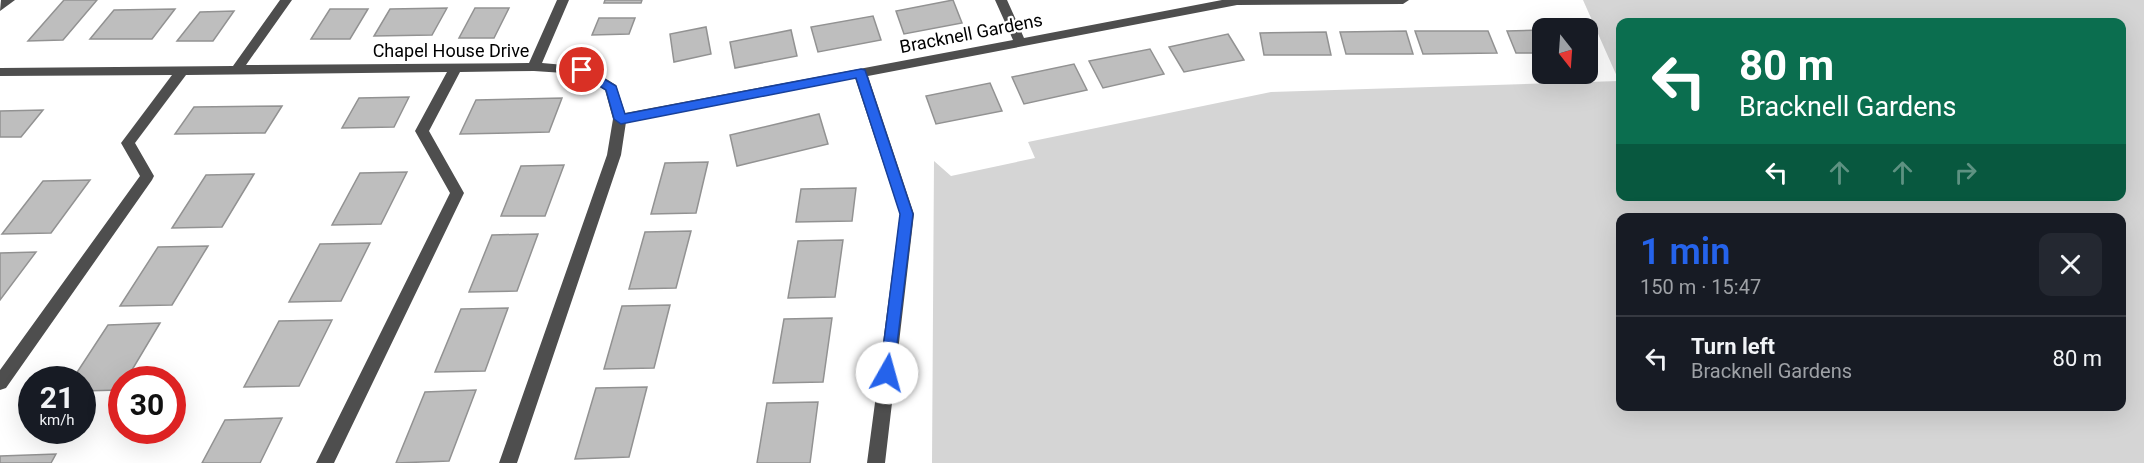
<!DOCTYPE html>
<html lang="en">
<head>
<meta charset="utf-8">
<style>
	:root { --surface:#171b24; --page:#242831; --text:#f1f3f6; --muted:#9ea1a6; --line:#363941; --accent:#2563eb }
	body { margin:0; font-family:Roboto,sans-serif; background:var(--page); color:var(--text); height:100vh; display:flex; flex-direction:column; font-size:22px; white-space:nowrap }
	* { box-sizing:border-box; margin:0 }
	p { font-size:20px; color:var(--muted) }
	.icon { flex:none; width:33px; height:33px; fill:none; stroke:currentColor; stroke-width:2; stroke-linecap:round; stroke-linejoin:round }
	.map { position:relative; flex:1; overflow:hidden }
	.side { position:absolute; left:1616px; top:213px; width:510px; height:198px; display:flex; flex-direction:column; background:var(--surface); border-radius:12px; box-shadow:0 6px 24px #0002 }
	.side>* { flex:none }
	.hud { position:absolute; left:1616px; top:18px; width:510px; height:183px; border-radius:12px; box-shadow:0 6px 24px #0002; background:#0b6e4f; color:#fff; overflow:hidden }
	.needle { width:39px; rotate:163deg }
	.buttons { position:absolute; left:1532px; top:18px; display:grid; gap:12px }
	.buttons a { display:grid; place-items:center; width:66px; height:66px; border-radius:12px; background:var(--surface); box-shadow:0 6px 24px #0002; font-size:30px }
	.speed { position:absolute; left:18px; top:366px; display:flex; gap:12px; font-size:30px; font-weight:700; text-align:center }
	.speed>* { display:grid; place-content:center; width:78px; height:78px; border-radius:50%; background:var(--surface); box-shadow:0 6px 24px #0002; line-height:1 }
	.speed small { font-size:15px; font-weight:400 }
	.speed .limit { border:9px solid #d22; background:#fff; color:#111 }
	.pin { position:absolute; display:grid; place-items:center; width:51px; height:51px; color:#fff; margin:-26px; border:3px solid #fff; border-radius:50%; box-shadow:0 2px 6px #0007 }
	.me { position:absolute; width:66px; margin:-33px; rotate:7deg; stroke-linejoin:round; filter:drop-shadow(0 0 4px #0008) }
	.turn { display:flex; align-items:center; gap:21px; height:126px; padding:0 24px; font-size:27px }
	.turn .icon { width:78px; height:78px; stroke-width:2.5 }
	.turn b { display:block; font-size:42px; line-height:51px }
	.lanes { display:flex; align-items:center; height:57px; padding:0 24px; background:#0003; justify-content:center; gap:30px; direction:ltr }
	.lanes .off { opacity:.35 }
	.round { display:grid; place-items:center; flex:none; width:63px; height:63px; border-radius:12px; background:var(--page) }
	.summary { display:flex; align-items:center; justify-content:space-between; height:102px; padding:0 24px }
	h1 { font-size:36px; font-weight:600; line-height:45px; color:var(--accent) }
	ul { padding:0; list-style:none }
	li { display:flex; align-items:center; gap:18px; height:84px; padding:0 24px; border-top:2px solid var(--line) }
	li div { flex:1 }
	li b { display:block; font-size:22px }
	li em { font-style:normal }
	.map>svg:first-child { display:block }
</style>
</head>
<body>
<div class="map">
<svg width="2144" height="463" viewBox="0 0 2144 463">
	<rect width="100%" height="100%" fill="#fff"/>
	<path fill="#d5d5d5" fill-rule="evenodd" d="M1583,0h561v463h-1212l2,-302 17,15 84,-18 -7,-16 243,-50 348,-11zM1620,22h501v174h-501zM1620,218h501v188h-501z"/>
	<g fill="#bebebe" stroke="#929292" stroke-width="1.5">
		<path d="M64,0h33l-34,40 -35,1z"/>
		<path d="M605,0h37l-1,3h-37z"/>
		<path d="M953,0l9,23 -58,11 -8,-23z"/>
		<path d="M447,8l-15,27 -58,1 16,-27z"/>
		<path d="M475,8h34l-15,30h-35z"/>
		<path d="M175,9l-23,30h-62l24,-29z"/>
		<path d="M330,9h38l-18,30h-39z"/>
		<path d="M234,11l-21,30h-36l23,-29z"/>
		<path d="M873,16l8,24 -63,12 -7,-25z"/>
		<path d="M599,18h36l-6,16 -37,1z"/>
		<path d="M706,27l5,27 -37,8 -4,-28z"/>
		<path d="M791,30l6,26 -62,12 -5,-26z"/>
		<path d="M1542,30v23h-26l-9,-22z"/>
		<path d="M1406,31l7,23h-67l-6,-22z"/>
		<path d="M1415,31h73l9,22 -74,1z"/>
		<path d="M1326,32l5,23h-67l-4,-22z"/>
		<path d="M1228,34l16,26 -60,12 -15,-25z"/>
		<path d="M1150,49l14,25 -61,14 -14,-27z"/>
		<path d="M1074,64l13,26 -63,14 -12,-27z"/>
		<path d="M990,83l12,28 -66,13 -10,-28z"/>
		<path d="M409,97l-15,30 -52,1 17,-30z"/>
		<path d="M562,98l-13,34 -89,2 16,-34z"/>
		<path d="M282,106l-17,27 -90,1 19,-27z"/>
		<path d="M43,110l-22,27h-21v-26z"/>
		<path d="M819,114l9,30 -91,22 -7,-31z"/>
		<path d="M708,162l-12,51 -45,1 14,-51z"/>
		<path d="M564,165l-19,51h-44l20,-50z"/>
		<path d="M407,172l-26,52 -49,1 28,-52z"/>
		<path d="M254,174l-32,53 -50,1 34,-53z"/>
		<path d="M90,180l-39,53 -49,1 41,-53z"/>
		<path d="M856,188l-4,33 -56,1 5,-33z"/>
		<path d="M691,231l-15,57 -47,1 16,-57z"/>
		<path d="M538,234l-21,57 -48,1 23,-57z"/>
		<path d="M843,240l-8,57 -47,1 10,-57z"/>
		<path d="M370,243l-29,58 -52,1 31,-58z"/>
		<path d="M208,246l-36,59 -52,1 38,-59z"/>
		<path d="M36,252l-36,48v-47z"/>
		<path d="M670,305l-16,63 -50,1 18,-63z"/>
		<path d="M508,308l-23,63 -50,1 26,-63z"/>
		<path d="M832,318l-9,64 -50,1 11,-64z"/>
		<path d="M332,320l-33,66 -55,1 35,-66z"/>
		<path d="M160,323l-34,57h-4l-2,10 -38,1v-11h-10l36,-55z"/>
		<path d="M647,387l-18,70 -54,2 21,-71z"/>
		<path d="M476,390l-27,71 -53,2 29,-71z"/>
		<path d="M818,402l-8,61h-53l10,-60z"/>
		<path d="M282,418l-22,45h-58l23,-43z"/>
		<path d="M56,454l-5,9h-51v-7z"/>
	</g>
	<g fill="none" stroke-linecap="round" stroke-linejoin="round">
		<g fill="#4e4e4e" fill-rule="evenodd">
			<path d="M15,0l-15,11 1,-11z"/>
			<path d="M280,0h12l-46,65 283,-2 28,-63h12l-27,63 45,4 29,18 9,28 388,-73 -18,-40h12l17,38 198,-38h187l-6,4 -166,1 -369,71 46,138 -29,249h-18l33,-249 -45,-136 -229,44 -5,33 -104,308h-18l108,-308 6,-36 -8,-29 -26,-16 -45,-3 -74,1 -31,59 35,62 -130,270h-18l134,-270 -35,-62 32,-59 -261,3 -51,68 19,33 -2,4 -146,208 -6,2v-20l140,-194 -19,-33 51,-68 -172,1v-8l233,-2z"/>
		</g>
	</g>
	<path fill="#2563eb" stroke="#184099" stroke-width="1.5" d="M582,66l34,20 9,28 236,-45 4,1 48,144 -20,163 -6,2 -5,-2 -2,-4 20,-159 -44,-136 -235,46 -7,-5 -8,-29 -28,-17v-6z"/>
	<g text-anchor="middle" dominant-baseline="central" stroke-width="4.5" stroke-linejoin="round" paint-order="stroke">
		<g font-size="18" fill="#000" stroke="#fff">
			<text transform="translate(971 33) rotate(-11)">Bracknell Gardens</text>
			<text x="451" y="50">Chapel House Drive</text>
		</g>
	</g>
</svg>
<div class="buttons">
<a><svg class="needle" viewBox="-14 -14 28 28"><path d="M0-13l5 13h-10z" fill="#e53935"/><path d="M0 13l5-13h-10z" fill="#9ea1a6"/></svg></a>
</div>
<div class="speed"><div>21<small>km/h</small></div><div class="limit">30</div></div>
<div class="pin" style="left:582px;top:70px;background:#d93025"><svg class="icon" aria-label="arrive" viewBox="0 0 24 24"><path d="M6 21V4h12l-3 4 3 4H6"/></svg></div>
<svg class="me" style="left:887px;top:373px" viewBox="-20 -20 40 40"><circle r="19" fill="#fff"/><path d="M0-13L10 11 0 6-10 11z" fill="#2563eb"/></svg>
<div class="hud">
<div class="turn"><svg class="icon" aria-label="left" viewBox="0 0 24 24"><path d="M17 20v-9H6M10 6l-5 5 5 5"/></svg><div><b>80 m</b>Bracknell Gardens</div></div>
<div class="lanes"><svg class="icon" aria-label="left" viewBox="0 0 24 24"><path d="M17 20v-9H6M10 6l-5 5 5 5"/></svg><svg class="icon off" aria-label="ahead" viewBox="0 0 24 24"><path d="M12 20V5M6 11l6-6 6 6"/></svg><svg class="icon off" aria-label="ahead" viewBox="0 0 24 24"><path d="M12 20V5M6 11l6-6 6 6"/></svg><svg class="icon off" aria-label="right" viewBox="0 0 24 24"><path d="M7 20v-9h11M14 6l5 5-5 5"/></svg></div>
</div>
<section class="side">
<div class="summary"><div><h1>1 min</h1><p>150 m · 15:47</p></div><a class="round"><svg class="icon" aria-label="close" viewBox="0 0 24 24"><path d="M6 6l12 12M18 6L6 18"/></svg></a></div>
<ul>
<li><svg class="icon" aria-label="left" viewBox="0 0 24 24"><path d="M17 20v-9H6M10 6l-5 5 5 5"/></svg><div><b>Turn left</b><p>Bracknell Gardens</p></div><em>80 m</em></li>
</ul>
</section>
</div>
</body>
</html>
